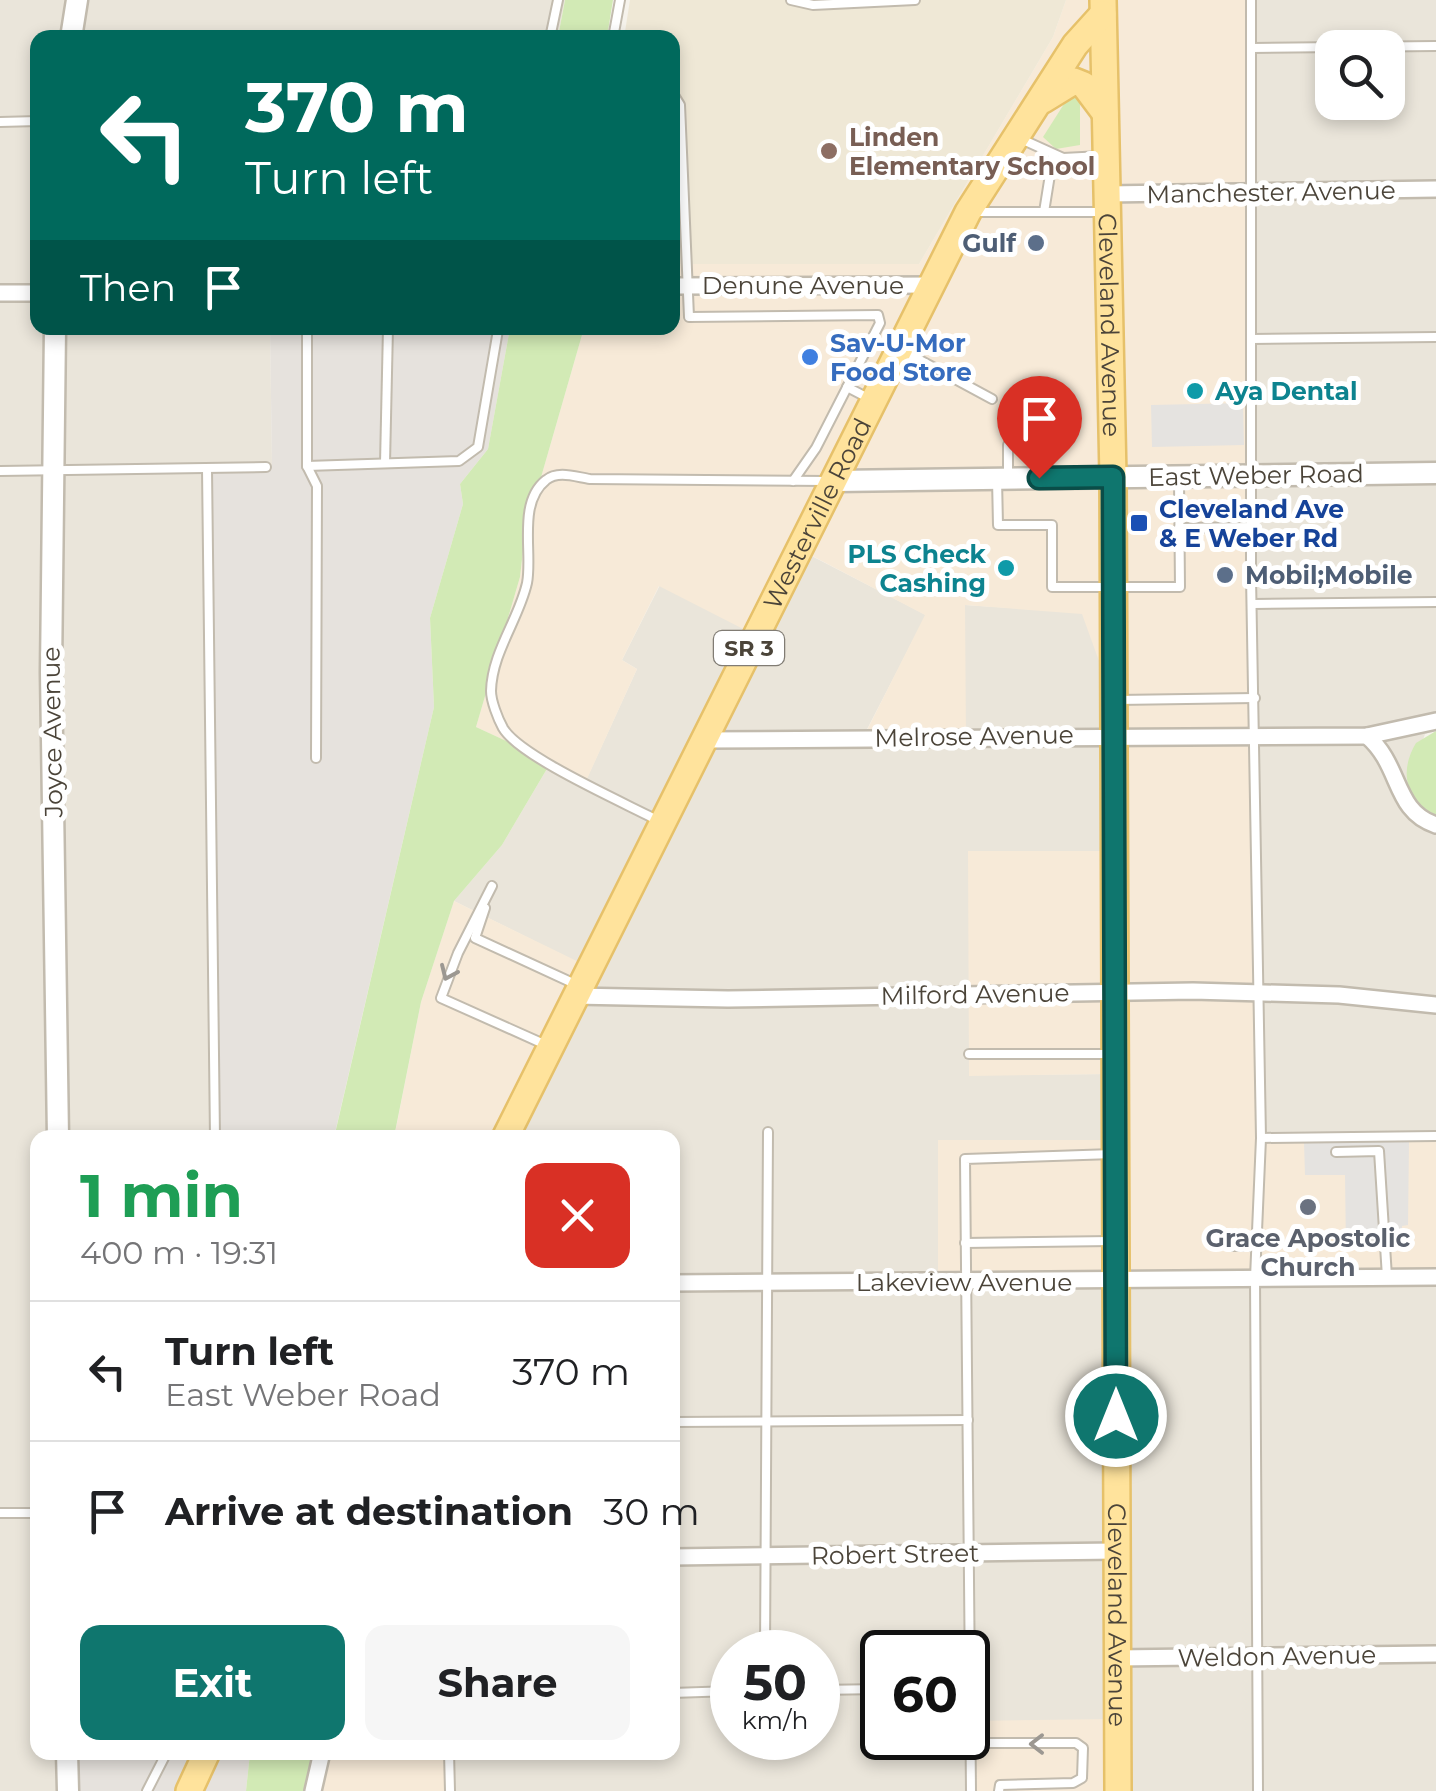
<!DOCTYPE html>
<html lang="en">
<head>
<meta charset="utf-8">
<style>
	:root { --surface:#fff; --page:#f6f6f6; --text:#202124; --muted:#757577; --line:#e0e0e0; --accent:#0f766e }
	body { margin:0; font-family:Montserrat,sans-serif; background:var(--page); color:var(--text); height:100vh; display:flex; flex-direction:column; font-size:38px; white-space:nowrap }
	* { box-sizing:border-box; margin:0 }
	p { font-size:32px; color:var(--muted) }
	.icon { flex:none; width:55px; height:55px; fill:none; stroke:currentColor; stroke-width:2; stroke-linecap:round; stroke-linejoin:round }
	.map { position:relative; flex:1; overflow:hidden }
	.panel { position:absolute; left:30px; top:1130px; width:650px; height:630px; display:flex; flex-direction:column; background:var(--surface); border-radius:20px; box-shadow:0 5px 15px #0003 }
	.panel>* { flex:none }
	.banner { position:absolute; left:30px; top:30px; width:650px; height:305px; border-radius:20px; box-shadow:0 5px 15px #0003; background:#00695c; color:#fff; overflow:hidden }
	.fabs { position:absolute; left:1315px; top:30px; display:grid; gap:20px }
	.fabs a { display:grid; place-items:center; width:90px; height:90px; border-radius:20px; background:var(--surface); box-shadow:0 5px 15px #0003; font-size:50px }
	.speed { position:absolute; left:710px; top:1630px; display:flex; gap:20px; font-size:50px; font-weight:700; text-align:center }
	.speed>* { display:grid; place-content:center; width:130px; height:130px; border-radius:50%; background:var(--surface); box-shadow:0 5px 15px #0003; line-height:1 }
	.speed small { font-size:25px; font-weight:400 }
	.speed .limit { border:5px solid #111; border-radius:15px; background:#fff; color:#111 }
	.pin { position:absolute; display:grid; place-items:center; width:85px; height:85px; color:#fff; margin:-102px -42px; border-radius:50% 50% 50% 0; rotate:-45deg; box-shadow:0 0 10px #0007 }
	.pin .icon { rotate:45deg }
	.me { position:absolute; width:110px; margin:-55px; rotate:0deg; stroke-linejoin:round; filter:drop-shadow(0 0 8px #0008) }
	.turn { display:flex; align-items:center; gap:35px; height:210px; padding:0 50px; font-size:45px }
	.turn .icon { width:130px; height:130px; stroke-width:2.5 }
	.turn b { display:block; font-size:70px; line-height:85px }
	.then { display:flex; align-items:center; height:95px; padding:0 50px; background:#0003; gap:20px; font-size:38px }
	.round { display:grid; place-items:center; flex:none; width:105px; height:105px; border-radius:20px; background:var(--page) }
	.headline { display:flex; align-items:center; justify-content:space-between; height:170px; padding:0 50px }
	h1 { font-size:60px; font-weight:700; line-height:75px; color:#1e9e55 }
	.primary-button { display:flex; gap:20px; margin-top:auto; padding:20px 50px }
	.primary-button a { flex:1; height:115px; border-radius:20px; background:var(--accent); color:#fff; font-size:40px; font-weight:700; line-height:115px; text-align:center }
	.primary-button a+a { background:var(--page); color:var(--text) }
	ul { padding:0; list-style:none }
	li { display:flex; align-items:center; gap:30px; height:140px; padding:0 50px; border-top:2px solid var(--line) }
	li div { flex:1 }
	li b { display:block; font-size:38px }
	li em { font-style:normal }
	.map>svg:first-child { display:block }
</style>
</head>
<body>
<div class="map">
<svg width="1436" height="1791" viewBox="0 0 1436 1791">
	<rect width="100%" height="100%" fill="#f6f3ec"/>
	<g fill="#eae5da" fill-rule="evenodd">
		<path d="M0,0h565l-7,37 -520,1v290h232l2,137 -67,4 8,668 -175,1v614l27,1v38h-65z"/>
		<path d="M1251,0h185v731l-11,3 -18,54 9,14 20,13v320h-175zM1332,48h56v54h-56z"/>
		<path d="M800,550l126,65 -64,124 103,-134 118,8 30,87 -2,151h-142v224l142,-1 325,203v514h-985v-38l221,-1v-614l-167,-1 84,-169 -135,-67 48,-56 49,-83 36,16 50,-109 -15,-9 38,-75zM732,1652h86v86h-86zM882,1652h86v86h-86z"/>
	</g>
	<g fill="#f7ead8">
		<path d="M1066,0h185l10,1134 175,1v142l-498,7v-144h172v-66l-141,2 -1,-225h142l3,-151 -31,-86 -117,-9 1,136 -104,-1 63,-125 -124,-65 -46,85 -96,-49 -37,74 15,9 -50,110 -111,-52 44,-150 5,-44 59,-205h88l1,-64h246l134,-227z"/>
		<path d="M454,901l135,66 -84,170 -111,1 27,-136z"/>
		<path d="M1113,1719l2,72h-145v-70z"/>
		<path d="M312,1753h139v38h-147z"/>
	</g>
	<g fill="#e6e2dd">
		<path d="M270,328h240l-22,121 -28,35 3,20 -33,114 4,89 -100,430h-121l-9,-668 68,-4z"/>
		<path d="M65,1753h185l-4,38h-181z"/>
	</g>
	<path fill="#efe8d6" d="M630,0h436l-13,37 -134,227h-246l-1,-226h-48z"/>
	<g fill="#d2eab5">
		<path d="M565,0h48l-6,37h-49z"/>
		<path d="M1076,92l4,6v47l-24,4 -13,-12 28,-44z"/>
		<path d="M510,328h74l-59,205 -5,44 -44,150 75,35 -49,83 -48,56 -33,101 -27,135 -60,1 100,-431 -4,-89 33,-114 -3,-20 28,-35z"/>
		<path d="M1436,731v84c-31,-14 -37,-44 -20,-72z"/>
		<path d="M250,1753h62l-8,38h-58z"/>
	</g>
	<g fill="#e5e3e0">
		<path d="M1243,403l1,42 -92,2 -1,-42z"/>
		<path d="M1304,1142h105l-1,83 -6,1 -1,22 -55,1 -1,-74h-40z"/>
	</g>
	<g fill="none" stroke-linecap="round" stroke-linejoin="round">
		<defs>
			<g id="service">
				<path d="M791,0l22,5 102,-5"/>
				<path d="M1251,0v577l10,561 -6,140 3,513"/>
				<path d="M550,38l8,-38"/>
				<path d="M613,38l7,-38"/>
				<path d="M1252,48l184,-2"/>
				<path d="M672,92l8,13 9,212 189,-2 2,8 -64,125 -23,33"/>
				<path d="M0,122l38,-1"/>
				<path d="M1021,139l42,19 39,-2"/>
				<path d="M977,212h126"/>
				<path d="M1044,212l9,-56"/>
				<path d="M307,328v138l10,20 -1,272"/>
				<path d="M1251,339l185,-2"/>
				<path d="M905,352l87,47"/>
				<path d="M847,387l25,13"/>
				<path d="M1008,445v30"/>
				<path d="M385,463l3,-135"/>
				<path d="M307,466l152,-5 19,-14 20,-117"/>
				<path d="M207,469l8,669"/>
				<path d="M0,471l266,-4"/>
				<path d="M997,479l1,46h54v62h128l-1,-106"/>
				<path d="M1179,528l73,-1"/>
				<path d="M1253,604l183,-2"/>
				<path d="M1118,700l137,-2"/>
				<path d="M659,821c-34,-18 -139,-64 -156,-93 -5,-9 -12,-27 -12,-37 1,-39 28,-72 36,-108 6,-30 -10,-80 19,-103 12,-10 30,-3 44,-1l237,2"/>
				<path d="M492,886l-34,67 -17,45 105,47"/>
				<path d="M485,908l-10,30 100,46"/>
				<path d="M969,1054h141"/>
				<path d="M1261,1138l175,-2"/>
				<path d="M1336,1152l43,-1 8,126"/>
				<path d="M965,1243l146,-2"/>
				<path d="M1229,1246h30"/>
				<path d="M672,1422l296,-2"/>
				<path d="M0,1513h38"/>
				<path d="M765,1652l3,-520"/>
				<path d="M818,1690l64,-1"/>
				<path d="M672,1693l60,-2"/>
				<path d="M972,1743h104l7,5 -1,30 -9,5 -73,2 -1,6"/>
				<path d="M449,1752l1,39"/>
				<path d="M147,1791l20,-39"/>
				<path d="M971,1791l-6,-632 148,-5"/>
			</g>
			<g id="minor">
				<path d="M1107,194l329,-5"/>
				<path d="M672,286l262,-1"/>
				<path d="M0,293h38"/>
				<path d="M1367,736c35,30 26,75 69,89"/>
				<path d="M702,740l665,-4 69,-15"/>
				<path d="M574,996l154,3 465,-8 146,4 97,10"/>
				<path d="M672,1283l764,-6"/>
				<path d="M672,1557l445,-6"/>
				<path d="M1117,1658l319,-4"/>
				<path d="M313,1791l9,-39"/>
			</g>
			<g id="tertiary">
				<path d="M71,38l6,-38"/>
				<path d="M55,328l-4,344 7,466"/>
				<path d="M836,481l600,-8"/>
				<path d="M67,1752l1,39"/>
			</g>
			<g id="primary">
				<path id="s1" d="M1103,0l10,477 5,1314"/>
				<path d="M1043,100l31,-19 10,4 21,28"/>
				<path id="s2" d="M505,1138l463,-926 107,-167 28,-31"/>
				<path d="M189,1791l18,-39"/>
			</g>
		</defs>
		<use href="#service" stroke="#c2bbae" stroke-width="12"/>
		<use href="#minor" stroke="#c2bbae" stroke-width="20"/>
		<use href="#tertiary" stroke="#c2bbae" stroke-width="25"/>
		<use href="#primary" stroke="#e6c16a" stroke-width="30"/>
		<use href="#service" stroke="#fff" stroke-width="8"/>
		<use href="#minor" stroke="#fff" stroke-width="15"/>
		<use href="#tertiary" stroke="#fff" stroke-width="20"/>
		<use href="#primary" stroke="#ffe39c" stroke-width="25"/>
	</g>
	<defs><path id="oneway-chevron" d="M-2-3.5L2.5 0L-2 3.5" fill="none" stroke-width="1.6" stroke-linecap="round" stroke-linejoin="round" transform="scale(2.5)"/></defs>
	<g stroke="#9c9892">
		<use href="#oneway-chevron" transform="translate(448 973) rotate(114)"/>
		<use href="#oneway-chevron" transform="translate(1037 1744) rotate(180)"/>
	</g>
	<g fill="none" stroke-linecap="round" stroke-linejoin="round">
		<defs>
			<path id="route" d="M1039,478l74,-1 3,939"/>
		</defs>
		<use href="#route" stroke="#0a4d48" stroke-width="25"/>
		<use href="#route" stroke="#0f766e" stroke-width="18"/>
	</g>
	<circle fill="#8d6e63" stroke="#fff" stroke-width="4" cx="829" cy="151" r="10"/>
	<g fill="#5c6f8a" stroke="#fff" stroke-width="4">
		<circle cx="1036" cy="243" r="10"/>
		<circle cx="1225" cy="575" r="10"/>
	</g>
	<circle fill="#3f7fe0" stroke="#fff" stroke-width="4" cx="810" cy="357" r="10"/>
	<g fill="#0f9aa8" stroke="#fff" stroke-width="4">
		<circle cx="1195" cy="391" r="10"/>
		<circle cx="1006" cy="568" r="10"/>
	</g>
	<rect fill="#1a4fb4" stroke="#fff" stroke-width="4" x="1129" y="513" width="20" height="20" rx="5"/>
	<circle fill="#6b7280" stroke="#fff" stroke-width="4" cx="1308" cy="1207" r="10"/>
	<g text-anchor="middle" dominant-baseline="central" stroke-width="10" stroke-linejoin="round" paint-order="stroke">
		<rect fill="#fff" stroke="#817c74" stroke-width="2.5" x="714" y="631" width="70" height="34" rx="8"/>
		<g font-size="22" font-weight="bold" fill="#4b4439">
			<text x="749" y="648">SR 3</text>
		</g>
		<g font-size="25" font-weight="bold" fill="#785e54" stroke="#fff" text-anchor="start">
			<text x="849" y="137">Linden<tspan x="849" dy="29">Elementary School</tspan></text>
		</g>
		<g font-size="25" fill="#4b4439" stroke="#fff">
			<text transform="translate(1271 192) rotate(-1)">Manchester Avenue</text>
			<text x="803" y="285">Denune Avenue</text>
			<text stroke="none"><textPath href="#s1" startOffset="325">Cleveland Avenue</textPath></text>
			<text transform="translate(1256 475) rotate(-1)">East Weber Road</text>
			<text stroke="none"><textPath href="#s2" startOffset="698">Westerville Road</textPath></text>
			<text transform="translate(52 732) rotate(-91)">Joyce Avenue</text>
			<text transform="translate(974 736) rotate(-1)">Melrose Avenue</text>
			<text transform="translate(975 994) rotate(-1)">Milford Avenue</text>
			<text x="964" y="1282">Lakeview Avenue</text>
			<text transform="translate(895 1554) rotate(-1)">Robert Street</text>
			<text stroke="none"><textPath href="#s1" startOffset="1615">Cleveland Avenue</textPath></text>
			<text transform="translate(1277 1656) rotate(-1)">Weldon Avenue</text>
		</g>
		<g font-size="25" font-weight="bold" fill="#4e5e75" stroke="#fff" text-anchor="end">
			<text x="1016" y="243">Gulf</text>
			<text x="1245" y="575" text-anchor="start">Mobil;Mobile</text>
		</g>
		<g font-size="25" font-weight="bold" fill="#366cbe" stroke="#fff" text-anchor="start">
			<text x="830" y="343">Sav-U-Mor<tspan x="830" dy="29">Food Store</tspan></text>
		</g>
		<g font-size="25" font-weight="bold" fill="#0d838f" stroke="#fff" text-anchor="start">
			<text x="1215" y="391">Aya Dental</text>
			<text x="986" y="554" text-anchor="end">PLS Check<tspan x="986" dy="29">Cashing</tspan></text>
		</g>
		<g font-size="25" font-weight="bold" fill="#164399" stroke="#fff" text-anchor="start">
			<text x="1159" y="509">Cleveland Ave<tspan x="1159" dy="29">&amp; E Weber Rd</tspan></text>
		</g>
		<g font-size="25" font-weight="bold" fill="#5b616d" stroke="#fff">
			<text x="1308" y="1238">Grace Apostolic<tspan x="1308" dy="29">Church</tspan></text>
		</g>
	</g>
</svg>
<div class="fabs">
<a><svg class="icon" aria-label="search" viewBox="0 0 24 24"><circle cx="10" cy="10" r="6"/><path d="M15 15l6 6"/></svg></a>
</div>
<div class="speed"><div>50<small>km/h</small></div><div class="limit">60</div></div>
<div class="pin" style="left:1039px;top:478px;background:#d93025"><svg class="icon" aria-label="arrive" viewBox="0 0 24 24"><path d="M6 21V4h12l-3 4 3 4H6"/></svg></div>
<svg class="me" style="left:1116px;top:1416px" viewBox="-20 -20 40 40"><circle r="17" fill="#0f766e" stroke="#fff" stroke-width="3"/><path d="M0-11L8 9 0 5-8 9z" fill="#fff"/></svg>
<div class="banner">
<div class="turn"><svg class="icon" aria-label="left" viewBox="0 0 24 24"><path d="M17 20v-9H6M10 6l-5 5 5 5"/></svg><div><b>370 m</b>Turn left</div></div>
<div class="then">Then<svg class="icon" aria-label="arrive" viewBox="0 0 24 24"><path d="M6 21V4h12l-3 4 3 4H6"/></svg></div>
</div>
<section class="panel">
<div class="headline"><div><h1>1 min</h1><p>400 m · 19:31</p></div><a class="round" style="background:#d93025;color:#fff"><svg class="icon" aria-label="close" viewBox="0 0 24 24"><path d="M6 6l12 12M18 6L6 18"/></svg></a></div>
<ul>
<li><svg class="icon" aria-label="left" viewBox="0 0 24 24"><path d="M17 20v-9H6M10 6l-5 5 5 5"/></svg><div><b>Turn left</b><p>East Weber Road</p></div><em>370 m</em></li>
<li><svg class="icon" aria-label="arrive" viewBox="0 0 24 24"><path d="M6 21V4h12l-3 4 3 4H6"/></svg><div><b>Arrive at destination</b></div><em>30 m</em></li>
</ul>
<div class="primary-button"><a>Exit</a><a>Share</a></div>
</section>
</div>
</body>
</html>
